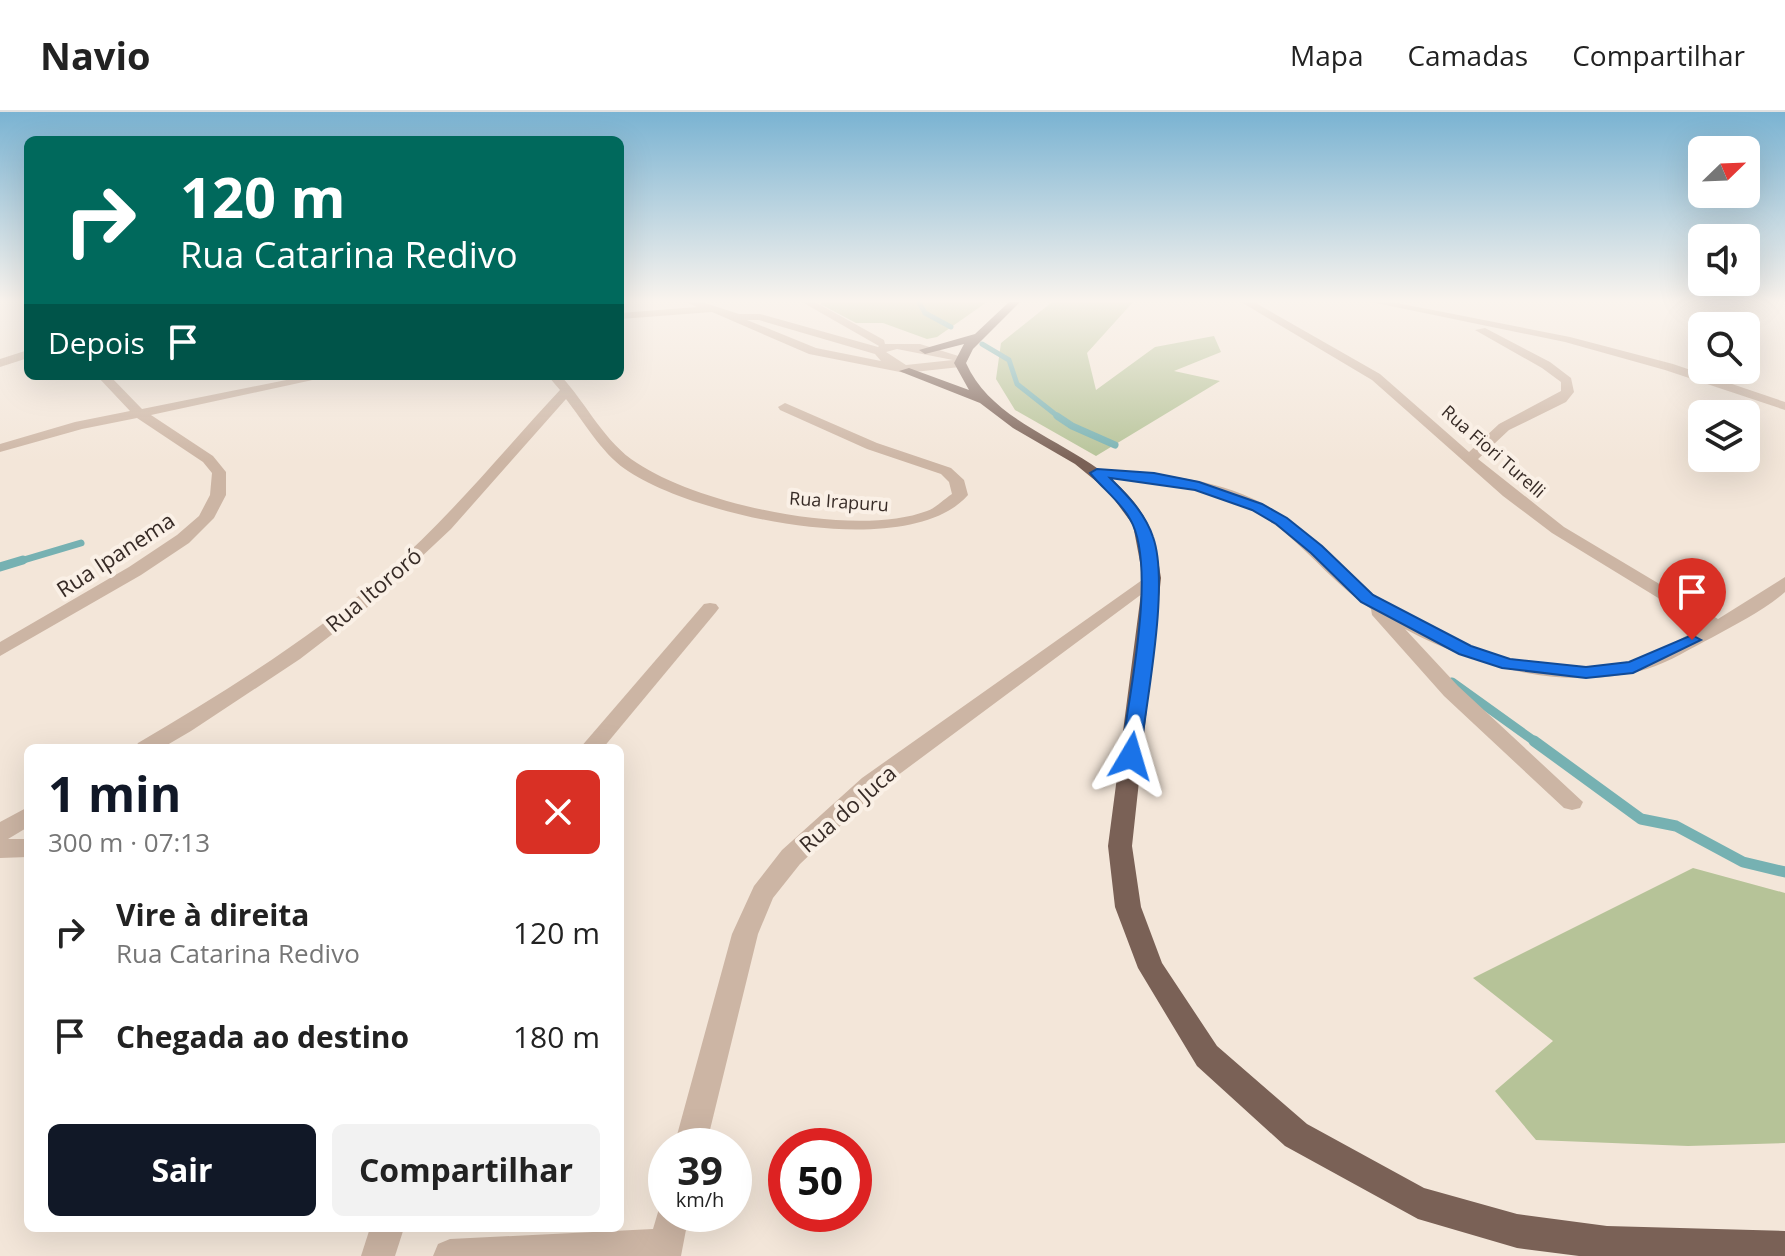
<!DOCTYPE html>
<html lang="pt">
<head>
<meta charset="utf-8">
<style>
	:root { --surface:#fff; --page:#f2f2f2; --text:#222; --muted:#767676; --line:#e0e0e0; --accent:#111827 }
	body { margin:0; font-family:"Open Sans",sans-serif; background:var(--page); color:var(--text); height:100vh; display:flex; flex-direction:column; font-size:30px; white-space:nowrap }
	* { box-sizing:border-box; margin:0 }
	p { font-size:26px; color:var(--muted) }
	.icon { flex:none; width:44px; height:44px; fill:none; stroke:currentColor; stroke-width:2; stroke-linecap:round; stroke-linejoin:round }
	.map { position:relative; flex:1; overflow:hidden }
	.sheet { position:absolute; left:24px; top:632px; width:600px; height:488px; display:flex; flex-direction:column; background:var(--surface); border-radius:12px; box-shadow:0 8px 32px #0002 }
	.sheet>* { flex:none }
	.banner { position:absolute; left:24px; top:24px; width:600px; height:244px; border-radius:12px; box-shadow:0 8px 32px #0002; background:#00695c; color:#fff; overflow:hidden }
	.needle { width:52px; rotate:67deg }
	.controls { position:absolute; left:1688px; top:24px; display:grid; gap:16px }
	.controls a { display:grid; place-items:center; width:72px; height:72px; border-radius:12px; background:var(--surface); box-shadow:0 8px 32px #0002; font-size:40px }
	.speed { position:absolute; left:648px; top:1016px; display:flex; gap:16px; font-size:40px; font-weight:700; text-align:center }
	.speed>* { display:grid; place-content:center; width:104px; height:104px; border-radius:50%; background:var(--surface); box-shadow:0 8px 32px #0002; line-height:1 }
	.speed small { font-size:20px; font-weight:400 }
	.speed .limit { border:12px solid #d22; background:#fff; color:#111 }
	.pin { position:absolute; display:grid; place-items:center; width:68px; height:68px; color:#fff; margin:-82px -34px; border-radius:50% 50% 50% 0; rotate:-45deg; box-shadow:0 0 8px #0007 }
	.pin .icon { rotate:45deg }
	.me { position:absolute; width:88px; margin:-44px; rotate:7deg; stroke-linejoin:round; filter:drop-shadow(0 0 6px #0008) }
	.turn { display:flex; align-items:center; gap:28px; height:168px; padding:0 24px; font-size:36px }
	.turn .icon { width:104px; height:104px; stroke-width:2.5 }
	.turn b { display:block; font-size:56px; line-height:68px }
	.then { display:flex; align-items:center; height:76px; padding:0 24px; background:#0003; gap:16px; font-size:30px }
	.round { display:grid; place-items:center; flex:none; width:84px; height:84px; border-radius:12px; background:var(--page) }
	.head { display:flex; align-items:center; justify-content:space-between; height:136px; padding:0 24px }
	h1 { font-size:48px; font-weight:700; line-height:60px; color:var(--accent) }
	.primary-button { display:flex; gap:16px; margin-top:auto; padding:16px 24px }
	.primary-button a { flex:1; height:92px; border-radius:12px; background:var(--accent); color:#fff; font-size:32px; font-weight:700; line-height:92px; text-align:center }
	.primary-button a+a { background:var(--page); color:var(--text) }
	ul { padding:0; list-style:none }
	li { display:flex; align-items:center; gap:24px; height:104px; padding:0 24px }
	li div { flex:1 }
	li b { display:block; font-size:30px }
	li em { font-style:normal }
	header { display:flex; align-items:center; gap:48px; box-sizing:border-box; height:112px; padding:0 40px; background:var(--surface); border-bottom:2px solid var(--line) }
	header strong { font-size:38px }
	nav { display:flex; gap:44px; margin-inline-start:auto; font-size:28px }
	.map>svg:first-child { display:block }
</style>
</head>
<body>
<header>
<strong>Navio</strong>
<nav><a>Mapa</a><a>Camadas</a><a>Compartilhar</a></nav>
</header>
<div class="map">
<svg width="1785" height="1144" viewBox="0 0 1785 1144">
	<rect width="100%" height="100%" fill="#f3e6d9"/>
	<g fill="#b6c398">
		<path d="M825,190h162l-50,35 -10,2 -44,-16h-27l-36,-19z"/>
		<path d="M1052,190h81l-46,51 9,37 59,-43 59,-11 7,16 -47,19 46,10 -124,75 -81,-46 -19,-31 5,-36z"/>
		<path d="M1693,756l92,25v250l-97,3 -152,-6 -41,-49 58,-50 -80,-63z"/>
	</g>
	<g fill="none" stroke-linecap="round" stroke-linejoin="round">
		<g stroke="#76b1b2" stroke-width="5">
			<path d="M919,190l6,11 26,14"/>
			<path d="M982,232l27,16 8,24 43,34"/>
		</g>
		<g stroke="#76b1b2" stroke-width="7">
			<path d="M1057,304l15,10 43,19"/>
			<path d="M17,450l64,-19"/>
		</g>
		<g stroke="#76b1b2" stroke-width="9">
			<path d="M0,455l23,-7"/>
			<path d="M1452,570l85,61"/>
		</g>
		<path stroke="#76b1b2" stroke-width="11" d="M1534,629l107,78 35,7 67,36 42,10"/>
		<g fill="#ccb5a4" fill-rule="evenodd">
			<path d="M686,190h16l37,12h21l118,33 1,-1 -77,-44h13l69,38 1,4h35l48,15 -8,8 -55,6 -96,-19 -97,-42 -92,7v-6l77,-6zM747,208h12l116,34 6,7 -65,-13zM897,237l56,11 -47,5 -20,-13z"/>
			<path d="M1241,190h13l126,72 89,78 30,-28 62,-33v-9l-19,-14 -67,-38 10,-2 65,34 21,16 3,14 -8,10 -57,28 -31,29 86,68 154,92 67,-42v15c-22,19 -47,31 -72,45 -22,11 -43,25 -66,32 -80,24 -171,-2 -242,-40l53,57 125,116 -3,6 -8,2 -8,-2 -120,-112 -72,-81 -1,-6c-33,-22 -58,-53 -88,-78 -52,-43 -121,-48 -186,-54l-7,-4 7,-4c55,4 115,8 165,34 42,22 72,60 108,89 68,53 177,90 263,69 25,-7 48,-23 71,-35l-152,-93 -49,-37 -131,-116z"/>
			<path d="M1371,190h21l178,35 103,27 112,38v8l-120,-40 -100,-28z"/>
			<path d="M28,238v8l-28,9v-8z"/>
			<path d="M97,264h13l32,33 164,-33h25l-180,39 62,41 13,16v23l-12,23 -25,25 -48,32 -141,81v-14l129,-75 48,-32 22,-19 11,-21 2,-22 -9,-11 -66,-44 -55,11 -82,23v-8l75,-22 55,-11z"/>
			<path d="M548,264h13c25,27 44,67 76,87 63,42 218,75 290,48 9,-3 17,-12 25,-17l-3,-12 -8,-8 -74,-25 -87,-39 -2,-3 7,-4 92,40 74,25 13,12 4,15c-60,69 -277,21 -343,-26 -24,-17 -41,-47 -59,-70l-115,130 -82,77 -69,53 -109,72 -29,17h-27l3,-5c88,-52 174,-105 250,-172 63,-55 115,-120 172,-181z"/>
			<path d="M1152,461l6,1 3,4 -3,4 -280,208 -78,74 -27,34 -15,36 -52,212h-32l58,-212 22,-48 28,-36 80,-72z"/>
			<path d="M710,491l6,1 3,4 -3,4 -113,136h-23l124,-144z"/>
			<path d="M28,695v20l-20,12h20v18l-28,1v-36z"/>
			<path d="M666,1089v13h23l-8,42h-248l5,-12 12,-5 203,-10 8,-27z"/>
			<path d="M370,1116h34l-9,28h-34z"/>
		</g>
		<path fill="#7a6156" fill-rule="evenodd" d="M1009,190h11l-47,47 -7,14c34,76 143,82 182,161 8,17 10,36 13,54l-29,268 9,61 21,56 55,83 90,78 117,64 93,26 90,12 178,5v25h-206l-62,-8 -99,-29 -133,-73 -88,-80 -59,-98 -23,-61 -7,-61 35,-268 -10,-53 -25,-34 -33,-27 -62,-36 -33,-25 -81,-32 10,-3 60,22 -15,-27 10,-19 -39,10 -6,-4 56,-16z"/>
	</g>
	<linearGradient id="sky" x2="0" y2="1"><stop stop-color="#7ab3d2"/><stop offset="0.54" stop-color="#faf4ee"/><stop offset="1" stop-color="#faf4ee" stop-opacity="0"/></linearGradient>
	<rect width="1785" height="350" fill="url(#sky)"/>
	<path fill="#1a73e8" stroke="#114b97" stroke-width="2" d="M1097,357l57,4 45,9 63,22 25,14 35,28 51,49 98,51 39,13 76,8 43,-5 63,-27 9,5 -68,33 -47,5 -84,-10 -43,-14 -98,-52 -50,-49 -35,-29 -24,-14 -57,-20 -85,-12c17,17 35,35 43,59 17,47 -7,165 -13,219l-9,7 -10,-7c7,-57 37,-189 9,-237 -10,-18 -27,-30 -40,-46z"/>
	<g text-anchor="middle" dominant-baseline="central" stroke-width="8" stroke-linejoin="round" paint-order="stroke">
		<g font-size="18" fill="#372b26" stroke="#faf0e6">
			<text transform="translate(1494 339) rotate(41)">Rua Fiori Turelli</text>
			<text transform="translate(839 389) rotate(4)">Rua Irapuru</text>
		</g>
		<g font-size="22" fill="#372b26" stroke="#faf0e6">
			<text transform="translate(115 442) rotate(-33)">Rua Ipanema</text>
			<text transform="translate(373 477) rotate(-40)">Rua Itororó</text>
			<text transform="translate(847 696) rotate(-41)">Rua do Juca</text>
		</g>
	</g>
</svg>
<div class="controls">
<a><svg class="needle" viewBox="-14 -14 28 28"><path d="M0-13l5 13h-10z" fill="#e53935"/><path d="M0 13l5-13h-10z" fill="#767676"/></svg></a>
<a><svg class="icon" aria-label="sound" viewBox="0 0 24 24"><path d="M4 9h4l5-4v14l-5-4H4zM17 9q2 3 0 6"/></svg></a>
<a><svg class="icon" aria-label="search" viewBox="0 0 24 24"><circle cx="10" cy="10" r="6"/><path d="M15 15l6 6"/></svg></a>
<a><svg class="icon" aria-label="layers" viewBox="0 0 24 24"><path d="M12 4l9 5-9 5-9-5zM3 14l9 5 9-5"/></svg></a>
</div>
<div class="speed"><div>39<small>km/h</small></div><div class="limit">50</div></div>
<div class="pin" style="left:1692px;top:528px;background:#d93025"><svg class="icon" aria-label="arrive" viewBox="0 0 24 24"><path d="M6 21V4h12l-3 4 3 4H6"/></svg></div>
<svg class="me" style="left:1131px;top:644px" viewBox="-20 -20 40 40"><path d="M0-17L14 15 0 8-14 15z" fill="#1a73e8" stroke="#fff" stroke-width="4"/></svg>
<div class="banner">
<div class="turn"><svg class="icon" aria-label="right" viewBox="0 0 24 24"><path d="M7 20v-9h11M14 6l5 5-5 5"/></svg><div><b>120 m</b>Rua Catarina Redivo</div></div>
<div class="then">Depois<svg class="icon" aria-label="arrive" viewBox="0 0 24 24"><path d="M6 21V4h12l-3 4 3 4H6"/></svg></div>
</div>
<section class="sheet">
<div class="head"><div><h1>1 min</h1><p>300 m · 07:13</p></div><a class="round" style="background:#d93025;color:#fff"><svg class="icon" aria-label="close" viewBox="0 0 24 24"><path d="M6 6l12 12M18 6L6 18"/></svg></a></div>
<ul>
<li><svg class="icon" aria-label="right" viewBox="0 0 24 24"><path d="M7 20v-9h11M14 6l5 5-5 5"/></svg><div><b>Vire à direita</b><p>Rua Catarina Redivo</p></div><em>120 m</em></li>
<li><svg class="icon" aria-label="arrive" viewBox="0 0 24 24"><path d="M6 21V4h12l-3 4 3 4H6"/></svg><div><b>Chegada ao destino</b></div><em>180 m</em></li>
</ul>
<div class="primary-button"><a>Sair</a><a>Compartilhar</a></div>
</section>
</div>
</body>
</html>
